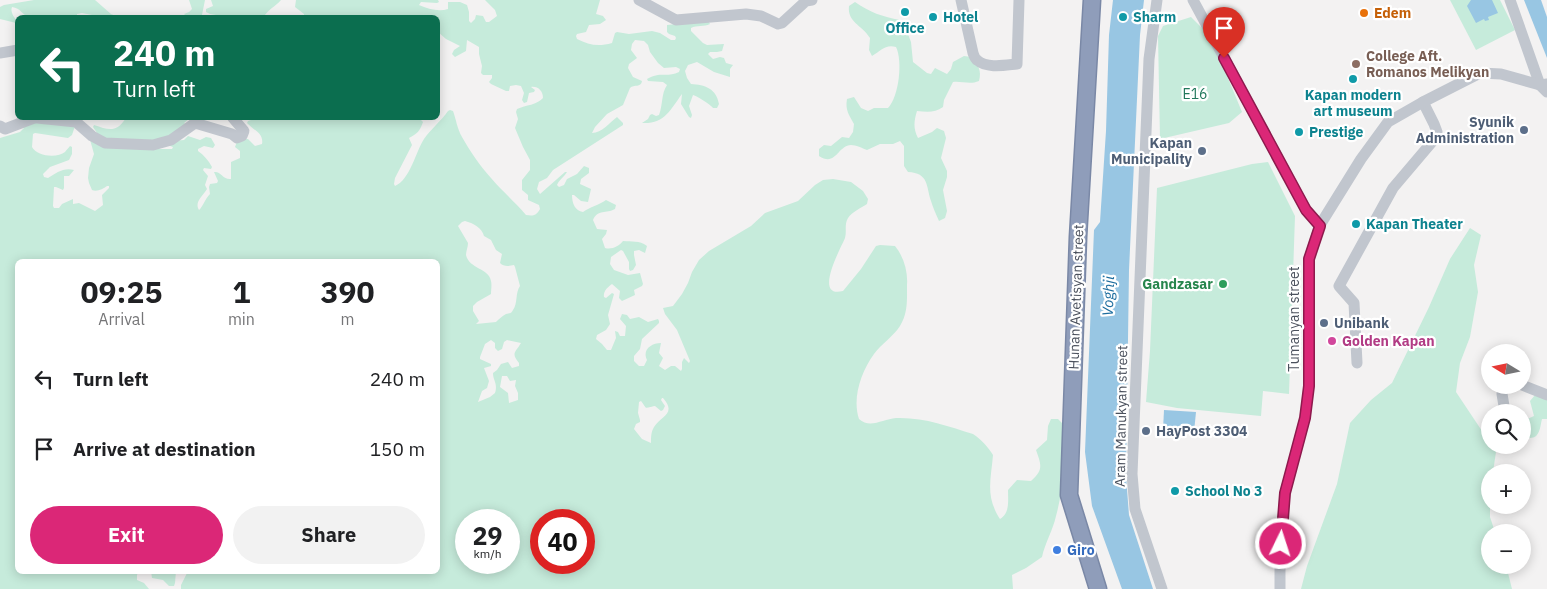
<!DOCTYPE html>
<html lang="en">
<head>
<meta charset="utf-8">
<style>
	:root { --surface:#fff; --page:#f2f2f2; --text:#202124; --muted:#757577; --accent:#db2777 }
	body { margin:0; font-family:"IBM Plex Sans",sans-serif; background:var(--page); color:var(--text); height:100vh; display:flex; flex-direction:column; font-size:19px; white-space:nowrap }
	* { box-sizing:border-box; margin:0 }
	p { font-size:16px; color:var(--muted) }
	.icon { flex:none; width:28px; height:28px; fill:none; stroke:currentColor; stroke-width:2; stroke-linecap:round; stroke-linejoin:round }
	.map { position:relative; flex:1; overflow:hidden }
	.sheet { position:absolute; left:15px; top:259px; width:425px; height:315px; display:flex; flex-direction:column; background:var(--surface); border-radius:8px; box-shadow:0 2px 12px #0003 }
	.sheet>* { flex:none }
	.guide { position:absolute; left:15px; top:15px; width:425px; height:105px; border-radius:8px; box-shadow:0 2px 12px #0003; background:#0b6e4f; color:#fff; overflow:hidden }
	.needle { width:32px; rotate:280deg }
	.tools { position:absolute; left:1481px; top:344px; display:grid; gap:10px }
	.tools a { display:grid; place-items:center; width:50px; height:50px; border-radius:50%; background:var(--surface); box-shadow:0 2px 12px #0003; font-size:25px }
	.speed { position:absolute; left:455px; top:509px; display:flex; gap:10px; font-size:25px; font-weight:700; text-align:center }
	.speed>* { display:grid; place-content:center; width:65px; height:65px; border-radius:50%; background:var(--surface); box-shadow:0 2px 12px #0003; line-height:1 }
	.speed small { font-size:12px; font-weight:400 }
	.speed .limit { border:8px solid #d22; background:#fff; color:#111 }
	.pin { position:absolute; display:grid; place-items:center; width:42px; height:42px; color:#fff; margin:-51px -21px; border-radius:50% 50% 50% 0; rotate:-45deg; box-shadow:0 0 5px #0007 }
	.pin .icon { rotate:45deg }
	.me { position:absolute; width:55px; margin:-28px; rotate:4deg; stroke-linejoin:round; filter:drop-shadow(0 0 4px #0008) }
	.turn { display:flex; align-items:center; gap:18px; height:105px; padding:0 15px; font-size:22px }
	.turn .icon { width:65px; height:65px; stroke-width:2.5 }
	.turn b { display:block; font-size:35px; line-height:42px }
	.eta { display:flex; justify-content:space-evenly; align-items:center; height:85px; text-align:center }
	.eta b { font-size:30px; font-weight:700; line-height:35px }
	.primary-button { display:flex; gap:10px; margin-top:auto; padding:10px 15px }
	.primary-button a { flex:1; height:58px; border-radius:30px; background:var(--accent); color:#fff; font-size:20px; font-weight:700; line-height:58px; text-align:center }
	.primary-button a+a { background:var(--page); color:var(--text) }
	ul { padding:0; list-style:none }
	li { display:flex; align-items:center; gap:15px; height:70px; padding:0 15px }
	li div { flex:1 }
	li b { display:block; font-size:19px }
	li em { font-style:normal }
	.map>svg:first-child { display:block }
</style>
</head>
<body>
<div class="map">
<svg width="1547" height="589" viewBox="0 0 1547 589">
	<rect width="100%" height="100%" fill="#f3f2f2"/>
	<g fill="#c6ebdb" fill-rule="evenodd">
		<path d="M34,0h61l16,14 7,3h-16l-20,-4 -5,1v3h-48c-7,-2 -8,-9 -17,-10 -2,5 2,10 5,14l-1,2 -16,-4v-12l4,-2z"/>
		<path d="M189,0h16l-3,15 -16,1 -2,-2 5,-2 3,-3z"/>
		<path d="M211,0h70c-6,7 -13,9 -18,18l-47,-1v-2l-6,-1 -4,-2v-3l7,-3z"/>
		<path d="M296,0h142l1,2 -2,1 -16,-1 -2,3c9,4 20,7 29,4v-7h12l7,3 2,7v9l2,2 4,-4 1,-4 7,1 3,6h3l8,-6 -2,-6 -10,-10h115l-4,14 7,2 3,4 -6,4 -11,1 -3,7 -9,2 -1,2 1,3c12,6 21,8 35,4l3,-10 2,-1 12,2 23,-3 8,2 11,7h4l1,-2 -1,-2 -6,-2 -2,-2v-7l41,-4 2,3c-6,3 -13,1 -19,4v3l12,12 4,2 17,-1 -2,7 -5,1h-7l-2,2 5,5 7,-2 4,1 2,5 7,2 -3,4v8l-16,-5 -17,-10 -9,3 -3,6 2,7 4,6c14,1 25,4 28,20l-2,4h-4c-2,-3 -16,-12 -20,-13l-4,11 3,9 -1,3 -2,-1 -8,-13 1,-10c-12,16 -17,30 -40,29l6,-4 2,-4 2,-1 4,2 3,-1c4,-10 2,-21 8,-30l-4,-3 -15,-1 -1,-2c13,-8 20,-1 32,-7l1,-3 -4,-2 -12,1 -6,-5 -8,-11 -2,-7 -4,-4 -9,-1 -3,4 -1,6 6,8 -8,6 -1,4 5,9 9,4c-1,7 -8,3 -12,7l-7,17 -16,9 -12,13 -3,6c10,0 17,-10 25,-16l6,6v2l-70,45 -6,8 -8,4 -2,7 3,5 25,-22h2c-3,5 -8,8 -10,13l2,2 5,-2 3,-6 10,-5 7,-8 5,2v5l-8,6 -1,5 11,5 -3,13 -7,-1 -7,-6h-2c0,8 3,16 11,17 7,-5 16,-7 23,-12l10,5 -1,4c-9,5 -17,0 -22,11l4,9 10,1 -1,4 -4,5 3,9c7,2 14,-2 18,-7 9,1 16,-1 24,5l-2,7 -6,-3 -5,1v4l2,10 -3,5 -3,1 -1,-2v-7l-6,-11 -2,-1 -10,7 -1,7 4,6 14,5 12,-2 3,11 -1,2 -8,4 1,5 -13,6 -3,-3 1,-7 -8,-7c-4,3 -9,7 -8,13l2,1 6,-5 2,1 -6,21 2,9 -4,6 -9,5 -1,4 6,5 5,6h4l5,-12 -1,-7 3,1 2,4h5l1,-10 -6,-7 2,-5 5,1 3,4 9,-2 9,5 10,-3 1,2v2l-17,16 -2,10 -6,7v5l5,5h5l3,-6c-5,-10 4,-17 14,-17l-2,10 4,5 -4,8 6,4 6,-4h4l6,5 1,-2v-7l2,-4 5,5 1,-2 -13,-31 -12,-16 -2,-6 10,-2 9,-12 6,-11 4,-11 7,-12 10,-9 42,-25 14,-13 33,-12 17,-16 8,-5 10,-1 18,3 12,9 5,8 -1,5c-6,4 -15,8 -19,14 -4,7 -1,13 -3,20 -3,8 -33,61 -2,53l18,-22 15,-23 4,-1 15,1c9,11 13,26 12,39 0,15 1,28 -7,41 -7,11 -19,18 -26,28 -13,18 -22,44 -15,65 11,10 24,0 37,-1 28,-1 51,8 77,16 9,6 15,13 20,21 -2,25 -8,41 7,64 10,-6 8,-18 8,-29l9,-10 14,1c13,-11 10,-17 5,-31l11,-10 1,-14 3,-7h7l5,5 2,6c-1,30 -1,57 -9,86 -3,14 -11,27 -14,41l-16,11 -14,7 1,14h-832v-4l7,-14h250v-310h-420v310h121l-2,4v5l7,3 5,6h-149v-451l20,-6 4,-4 -2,-6 53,4 -3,9 -4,3 -33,-5 -2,1 -1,13c5,10 26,11 33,5 0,0 5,-6 5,-6l2,1v7l-3,6 -19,7 -7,7 1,3 4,1c8,-5 16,-11 26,-8l-5,6h-5v12l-1,2 -7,-3h-2l-1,19 1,2h5l3,-4 11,-5v5l6,-1 16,8 8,-6 -1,-10 7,-7v-2h-2c-4,3 -10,6 -15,4l-3,-7 -1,-5 1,-10 5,-14 -5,-18 8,-3 -4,-6 1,-2c15,5 22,8 32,-7h64l-6,5 4,2 -35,24h19l1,-2 -6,-2 5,-4 12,-1 4,-4 12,4 6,-3 5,1 4,7 -2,3 -9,-2 -6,3v2c6,4 10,9 14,16l-1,2 -7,-1 -1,2 5,6 -3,9 2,4c-4,7 -13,13 -8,21 3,-2 6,-11 11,-16l-1,-7 1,-3 7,-1 1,-2 -4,-9c7,-1 9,8 17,7v-17l9,-4v-7l-5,-4 3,-8h10l7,7 7,-2c2,-11 -9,-14 -15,-21l1,-2 9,-3h162l4,4c-3,9 -6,12 -14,16l3,7 -17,33 -1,6 1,2c15,-6 21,-35 29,-47 7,-10 17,-18 24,-28l2,-1 3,1c3,8 4,17 9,26 8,14 18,29 29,41 11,13 24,24 35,37 7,1 10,1 14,-6l-1,-4 -11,-5v-5l-6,-5v-10l8,-10v-10l-7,-13 -8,-19 3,-9 -2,-7 1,-3c9,-4 20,-4 26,-11 0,-7 -5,-12 -12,-11l4,3 -1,2 -5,1 -2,9 -3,1 -2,-3 2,-7 -3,-7 -5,-1 -6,1 -1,5h-3l-15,-7 -2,-2 3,-4v-3h-9l-2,-2 1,-7 -3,-12v-7l-12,-7 -1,11 -11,6 -3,-3 2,-4 6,-4 -14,-7 -8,-7v-14l-134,-1v-3l-9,-7zM465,221c8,2 17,7 19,15l7,4 5,10 6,4 -2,9c4,4 9,3 14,2l1,2 5,19c-5,7 -2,17 -7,24 -2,4 -3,3 -7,4 -4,2 -7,5 -10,8l-20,2 3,-3 -6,-10v-5l4,-4 14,-8c0,-4 1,-9 0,-13 -2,-13 -22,-12 -25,-26 0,-4 2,-8 2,-12l-10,-17 4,-4zM491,340l4,3v5l3,3 4,-2 2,-7 3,-2 14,3c-6,10 -10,10 -2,20v3l-7,2 -4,-6 -7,2 -4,6 -4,3c0,8 5,10 2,20l-5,4 -12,5 4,-11 5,-3 2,-7 -5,-13 7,-2v-2l-11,-5v-2l5,-13zM502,376h5l3,5 6,-1 -1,6 3,7v7l-9,3 -1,-10 -8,-6zM662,398h1c14,16 -2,18 -9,29 -3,5 -3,10 -3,16l-9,-4 -8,-10 2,-5 4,-2v-2l-2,-7 1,-11 2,-1c7,9 2,7 14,5l6,5 2,-1 2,-4 -4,-6zM466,520h43v42h-43zM541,520h43v42h-43z"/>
		<path d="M1450,0h50l15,30 -39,20z"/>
		<path d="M855,2c14,10 28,15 45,18l6,9 5,13 2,20 14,11 4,1 4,-6 12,6 4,-5 2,-7 11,-6 7,1c7,8 11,13 8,24 -9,4 -17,0 -26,1l-9,18 -1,7c-8,6 -16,5 -26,4 -3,10 -4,17 1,27l14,-6 5,-4 7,3 2,7 -5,20 6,13v6l-4,13 4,21 -2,7 -6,3c-3,-7 -6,-13 -8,-20 -5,-15 -2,-28 -23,-29l-4,-6v-20l-4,-5 -7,3h-13l-13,6c-5,-2 -11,-5 -16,-5 -14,1 -15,22 -32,11v-7l5,-4 7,1 11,-9 7,1 4,-6 1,-8c-5,-9 -9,-14 -7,-25l7,-2 7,11 7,3 6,-3h14c11,-11 15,-47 8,-61 -11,-3 -15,4 -24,9l-3,-6 1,-12c-8,-13 -23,-16 -21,-32z"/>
		<path d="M1191,17l20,20 31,75 -13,11 -69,16 -2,-103 5,-10z"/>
		<path d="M1268,162l27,54 -6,178 -26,-3 -2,25 -84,-8 -31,-6 4,-51 7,-163 95,-24z"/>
		<path d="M1470,228l11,7 -7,30 4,27 -8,45 -10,26 -4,29 40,60 -3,20h-3v45l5,15h-5v33h16l6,24h-211l6,-23 30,-82 13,-61 21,-23 21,-17 37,-76 21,-48z"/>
		<path d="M1547,394v25h-5c-2,8 -2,19 -12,19l-7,-6v-11l11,-5 -4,-15 5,-6z"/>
		<path d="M151,571h25l-1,12 -1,3h-5l-6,-6 -11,-2z"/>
	</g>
	<g fill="#98c6e3">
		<path d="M1113,0h31l-4,35 -11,235 -3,206 3,39 24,74h-31l-30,-83 -7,-54 9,-222 6,-8 6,-91 3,-96z"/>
		<path d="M1471,0h21l6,13 -10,4 1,3 -4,1 -1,-2 -8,4 -9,-17z"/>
		<path d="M1524,0h17l6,17v41z"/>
		<path d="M1164,410l32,2 -2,20 -31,-2z"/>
	</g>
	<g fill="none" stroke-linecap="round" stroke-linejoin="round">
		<defs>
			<path id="highway" d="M1092,0l-14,237 -9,258 29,94"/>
		</defs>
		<use href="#highway" stroke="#7a88a6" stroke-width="19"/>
		<g stroke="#c1c6ce" stroke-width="11">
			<path d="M639,0l37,20 70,-6 15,2 17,8 4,-1 24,-22 6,-1"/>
			<path d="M961,0l12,53c1,3 2,6 4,7 10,9 29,5 40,4l2,-64"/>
			<path d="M1157,0l-8,59 -17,415 3,35 27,80"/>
			<path d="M1193,0l113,210 14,15"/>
			<path d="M1510,0l30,85 7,7"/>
			<path d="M0,53l18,-3"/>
			<path d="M37,118l39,4 16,14 13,7 48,2 18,-5 24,-17 37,11 5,4 5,-2 2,-5 -11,-13"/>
			<path d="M0,126l5,3 29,-11"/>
			<path d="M1357,363l-3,-60 -15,-17 54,-98 39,-46 5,-10 -3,-8 -11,-22"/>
			<path d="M1504,385l-2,9 3,18"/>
			<path d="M1522,385l25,10"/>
			<path d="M1511,445l1,2"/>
			<path d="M1280,589v-28l5,-68 20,-75 4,-32v-127l11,-34 41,-66 27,-37 35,-20 57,-29 21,1 39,11 7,-1"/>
		</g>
		<use href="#highway" stroke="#8f9dba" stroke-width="16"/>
	</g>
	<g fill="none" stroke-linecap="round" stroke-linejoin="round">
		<defs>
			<path id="route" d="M1224,58l82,152 14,16 -11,33v127l-4,32 -20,75 -4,51"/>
		</defs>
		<use href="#route" stroke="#8e194d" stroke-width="12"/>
		<use href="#route" stroke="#db2777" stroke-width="9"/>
	</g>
	<g fill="#0f9aa8" stroke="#fff" stroke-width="2">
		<circle cx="905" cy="12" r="5"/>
		<circle cx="933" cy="17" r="5"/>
		<circle cx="1123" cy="17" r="5"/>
		<circle cx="1353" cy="79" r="5"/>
		<circle cx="1299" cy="132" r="5"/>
		<circle cx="1356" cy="224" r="5"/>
		<circle cx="1175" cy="491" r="5"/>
	</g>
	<circle fill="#e8710a" stroke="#fff" stroke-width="2" cx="1364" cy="13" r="5"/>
	<circle fill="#8d6e63" stroke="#fff" stroke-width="2" cx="1356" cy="64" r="5"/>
	<g fill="#5c6f8a" stroke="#fff" stroke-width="2">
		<circle cx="1524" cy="130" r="5"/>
		<circle cx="1202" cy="151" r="5"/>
		<circle cx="1324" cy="323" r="5"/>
		<circle cx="1146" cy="431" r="5"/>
	</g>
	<circle fill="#2e9e5b" stroke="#fff" stroke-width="2" cx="1223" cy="284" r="5"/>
	<circle fill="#d1479c" stroke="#fff" stroke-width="2" cx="1332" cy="341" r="5"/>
	<circle fill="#3f7fe0" stroke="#fff" stroke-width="2" cx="1057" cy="550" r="5"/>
	<g text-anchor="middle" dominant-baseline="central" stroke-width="4.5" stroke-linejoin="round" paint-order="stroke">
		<g font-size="14" font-weight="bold" fill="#c56008" stroke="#fff" text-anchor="start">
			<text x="1374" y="13">Edem</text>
		</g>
		<g font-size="14" font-weight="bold" fill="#0d838f" stroke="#fff" text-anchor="start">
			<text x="943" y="17">Hotel</text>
			<text x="1133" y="17">Sharm</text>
			<text x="905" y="28" text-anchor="middle">Office</text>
			<text x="1353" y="95" text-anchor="middle">Kapan modern<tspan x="1353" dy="16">art museum</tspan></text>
			<text x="1309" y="132">Prestige</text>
			<text x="1366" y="224">Kapan Theater</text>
			<text x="1185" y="491">School No 3</text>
		</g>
		<g font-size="14" font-weight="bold" fill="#785e54" stroke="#fff" text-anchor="start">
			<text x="1366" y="56">College Aft.<tspan x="1366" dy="16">Romanos Melikyan</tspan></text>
		</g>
		<g font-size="14" fill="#22785c" stroke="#fff">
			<text x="1195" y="94">E16</text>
		</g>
		<g font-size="14" font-weight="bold" fill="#4e5e75" stroke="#fff" text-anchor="end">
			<text x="1514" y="122">Syunik<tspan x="1514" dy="16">Administration</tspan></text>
			<text x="1192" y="143">Kapan<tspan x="1192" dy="16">Municipality</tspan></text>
			<text x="1334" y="323" text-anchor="start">Unibank</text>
			<text x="1156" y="431" text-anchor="start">HayPost 3304</text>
		</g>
		<g font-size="14" font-weight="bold" fill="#27864d" stroke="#fff" text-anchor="end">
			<text x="1213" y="284">Gandzasar</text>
		</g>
		<g font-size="14" fill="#4b515d" stroke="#fff">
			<text transform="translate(1076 297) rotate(-88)">Hunan Avetisyan street</text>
			<text transform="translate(1294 319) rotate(-90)">Tumanyan street</text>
			<text transform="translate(1121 416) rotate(-89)">Aram Manukyan street</text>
		</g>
		<g font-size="14" font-weight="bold" fill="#b23c85" stroke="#fff" text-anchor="start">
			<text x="1342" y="341">Golden Kapan</text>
		</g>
		<g font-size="14" font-weight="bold" fill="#366cbe" stroke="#fff" text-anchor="start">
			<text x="1067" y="550">Giro</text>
		</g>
		<g font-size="15" font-style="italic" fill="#1d6d9e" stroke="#fff">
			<text transform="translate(1108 296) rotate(-88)">Voghji</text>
		</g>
	</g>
</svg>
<div class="tools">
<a><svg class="needle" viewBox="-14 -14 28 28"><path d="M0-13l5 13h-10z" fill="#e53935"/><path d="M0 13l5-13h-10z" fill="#757577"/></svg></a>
<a><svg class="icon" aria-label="search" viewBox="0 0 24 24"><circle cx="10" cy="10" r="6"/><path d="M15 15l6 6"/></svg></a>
<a>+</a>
<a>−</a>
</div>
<div class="speed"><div>29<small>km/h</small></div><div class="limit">40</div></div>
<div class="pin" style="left:1224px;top:58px;background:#d93025"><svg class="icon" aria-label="arrive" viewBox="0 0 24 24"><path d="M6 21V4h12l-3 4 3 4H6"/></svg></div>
<svg class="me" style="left:1281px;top:544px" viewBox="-20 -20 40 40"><circle r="17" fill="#db2777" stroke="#fff" stroke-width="3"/><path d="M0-11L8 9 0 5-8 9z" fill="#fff"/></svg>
<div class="guide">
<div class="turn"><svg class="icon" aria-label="left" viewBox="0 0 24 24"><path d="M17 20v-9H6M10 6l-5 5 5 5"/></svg><div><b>240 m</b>Turn left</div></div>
</div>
<section class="sheet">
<div class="eta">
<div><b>09:25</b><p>Arrival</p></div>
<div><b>1</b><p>min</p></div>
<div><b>390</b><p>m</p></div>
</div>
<ul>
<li><svg class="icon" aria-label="left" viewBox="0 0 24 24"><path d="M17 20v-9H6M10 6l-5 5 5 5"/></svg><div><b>Turn left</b></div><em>240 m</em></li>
<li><svg class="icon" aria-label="arrive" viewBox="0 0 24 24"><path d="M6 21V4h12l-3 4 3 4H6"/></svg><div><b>Arrive at destination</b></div><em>150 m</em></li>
</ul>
<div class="primary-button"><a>Exit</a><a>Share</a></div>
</section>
</div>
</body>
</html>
